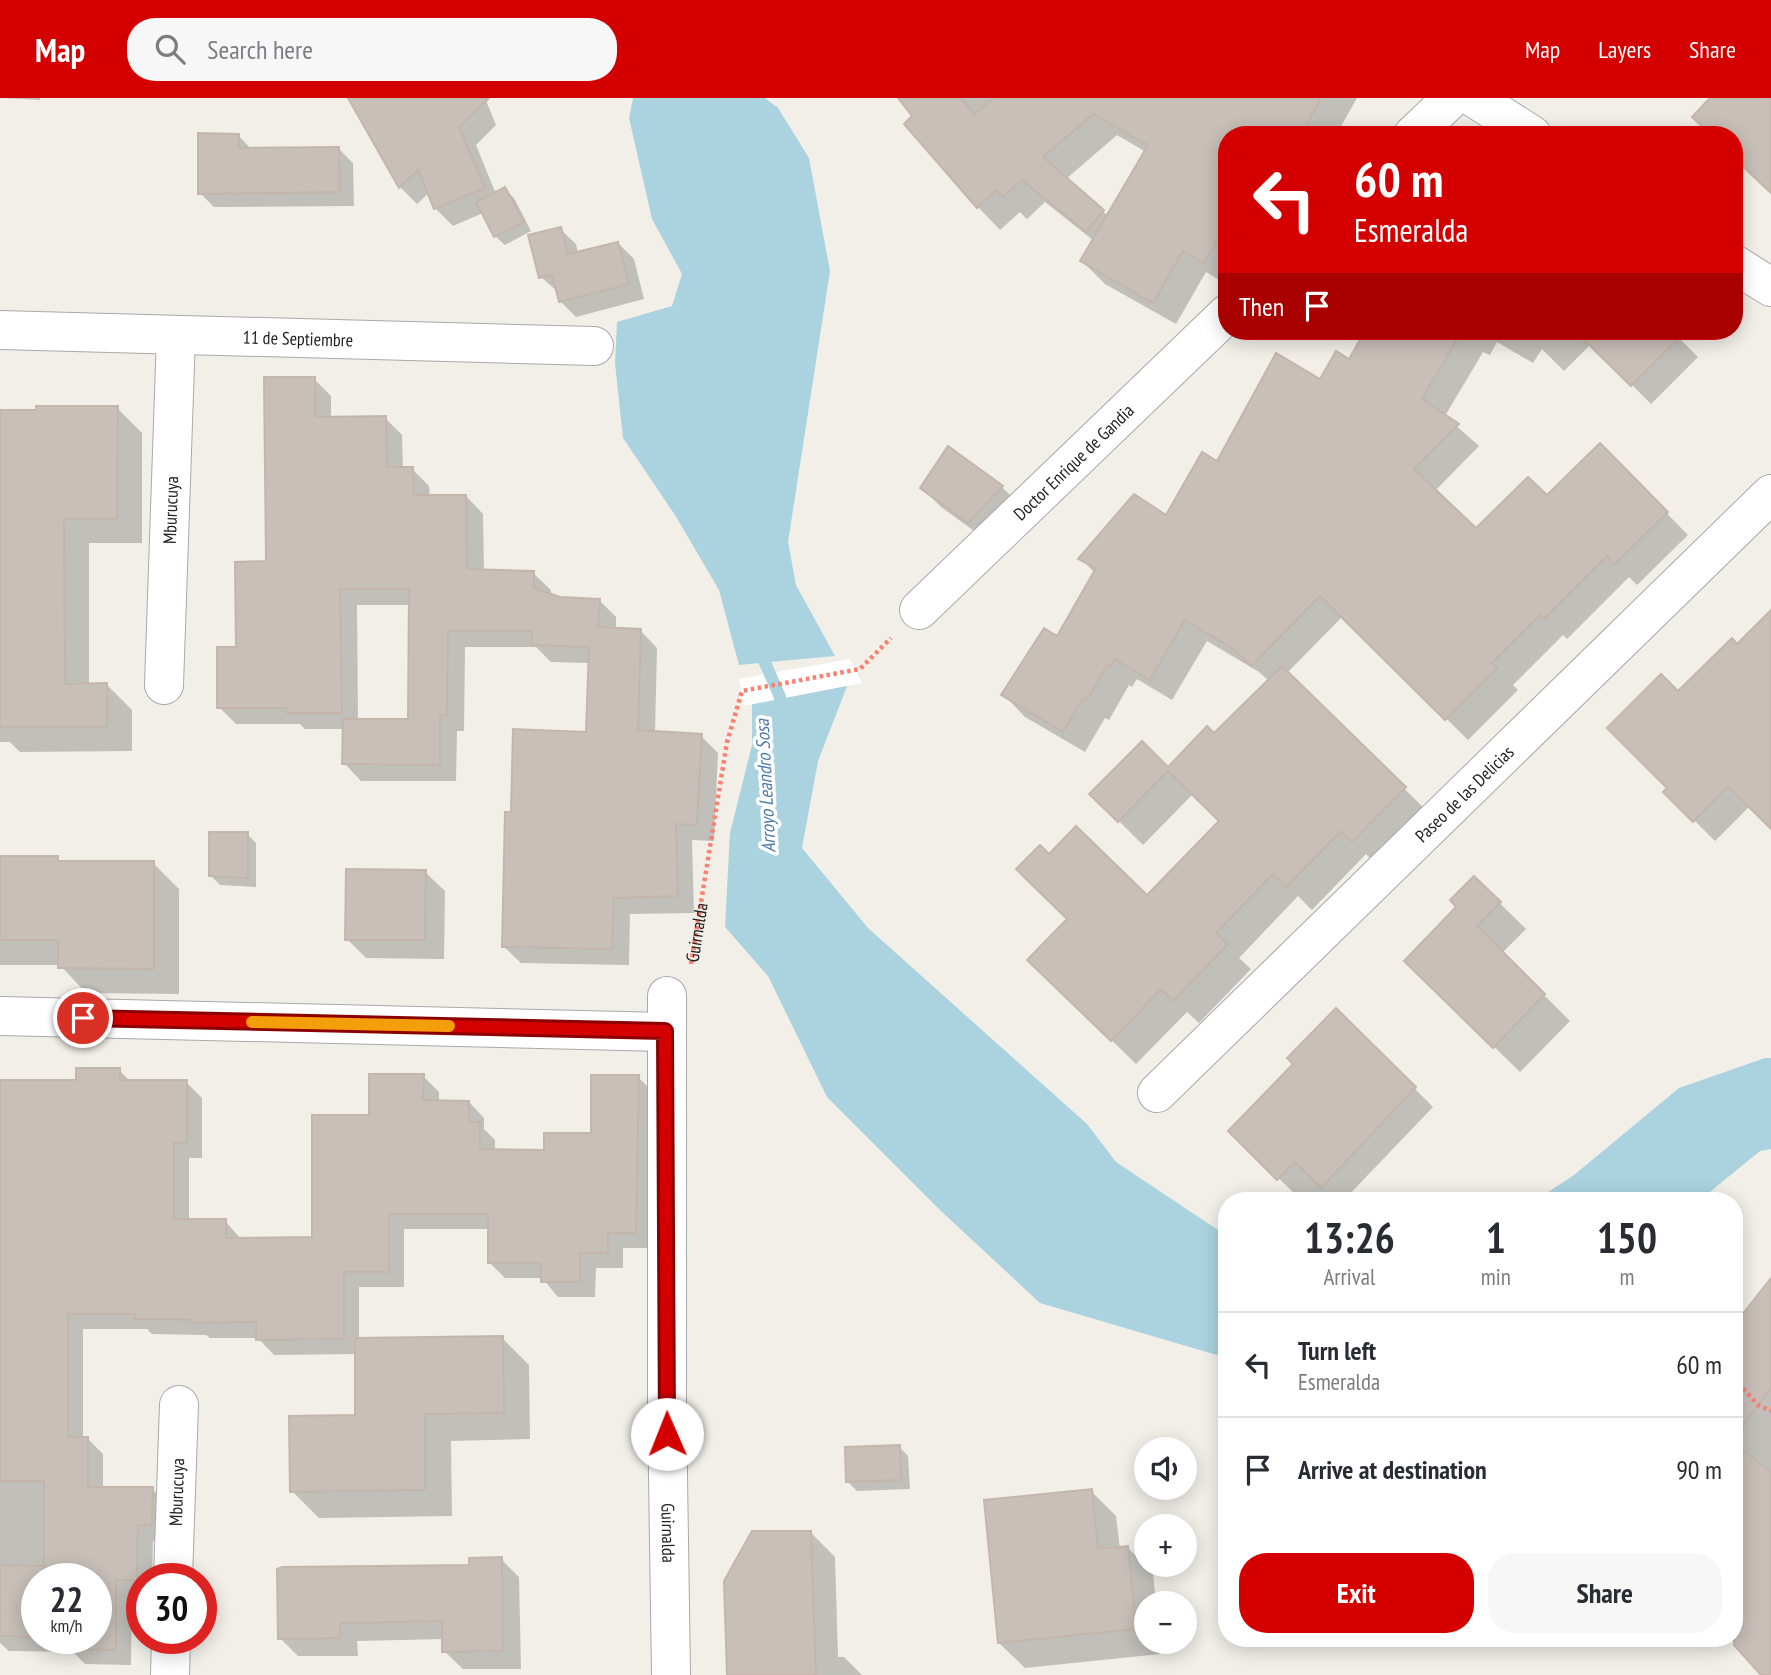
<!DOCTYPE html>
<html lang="en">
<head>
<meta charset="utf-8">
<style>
	:root { --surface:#fff; --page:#f7f7f7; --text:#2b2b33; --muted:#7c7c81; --line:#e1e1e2; --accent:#d40000 }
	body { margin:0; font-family:"PT Sans Narrow",sans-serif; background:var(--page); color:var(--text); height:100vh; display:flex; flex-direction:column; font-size:26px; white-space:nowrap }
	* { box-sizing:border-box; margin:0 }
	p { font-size:23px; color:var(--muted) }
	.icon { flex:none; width:38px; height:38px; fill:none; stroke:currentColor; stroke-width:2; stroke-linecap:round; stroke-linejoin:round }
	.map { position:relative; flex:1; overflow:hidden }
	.panel { position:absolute; left:1218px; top:1094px; width:525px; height:455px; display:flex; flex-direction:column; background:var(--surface); border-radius:28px; box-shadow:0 4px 18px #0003 }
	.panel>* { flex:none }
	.guide { position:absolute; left:1218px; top:28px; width:525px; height:214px; border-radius:28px; box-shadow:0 4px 18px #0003; background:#d40000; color:#fff; overflow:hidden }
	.controls { position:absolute; left:1134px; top:1339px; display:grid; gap:14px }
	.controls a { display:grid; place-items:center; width:63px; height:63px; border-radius:50%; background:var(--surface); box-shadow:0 4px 18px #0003; font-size:35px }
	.speed { position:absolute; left:21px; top:1465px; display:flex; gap:14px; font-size:35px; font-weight:700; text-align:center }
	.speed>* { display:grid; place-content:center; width:91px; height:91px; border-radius:50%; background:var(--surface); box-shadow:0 4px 18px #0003; line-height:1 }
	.speed small { font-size:18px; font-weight:400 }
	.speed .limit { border:10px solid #d22; background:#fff; color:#111 }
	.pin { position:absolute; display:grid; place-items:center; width:60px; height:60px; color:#fff; margin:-30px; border:4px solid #fff; border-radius:50%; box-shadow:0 2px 7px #0007 }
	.me { position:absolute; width:77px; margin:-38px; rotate:359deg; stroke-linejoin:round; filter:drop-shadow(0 0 5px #0008) }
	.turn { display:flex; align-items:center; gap:24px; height:147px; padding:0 21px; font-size:32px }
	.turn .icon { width:91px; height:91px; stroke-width:2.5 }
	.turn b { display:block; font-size:49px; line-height:60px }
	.then { display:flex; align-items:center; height:66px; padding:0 21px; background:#0003; gap:14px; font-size:26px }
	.eta { display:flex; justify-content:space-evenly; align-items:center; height:119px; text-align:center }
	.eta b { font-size:42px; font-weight:600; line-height:49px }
	.button { display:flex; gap:14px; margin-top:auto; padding:14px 21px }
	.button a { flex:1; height:80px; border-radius:28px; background:var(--accent); color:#fff; font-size:28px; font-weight:600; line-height:80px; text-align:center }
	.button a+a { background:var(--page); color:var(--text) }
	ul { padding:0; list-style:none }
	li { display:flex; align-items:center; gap:21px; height:105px; padding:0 21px; border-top:2px solid var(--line) }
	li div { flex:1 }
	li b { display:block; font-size:26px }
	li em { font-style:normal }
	header { display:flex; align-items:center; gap:42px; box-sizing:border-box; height:98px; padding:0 35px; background:var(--accent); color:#fff }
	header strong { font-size:33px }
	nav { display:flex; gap:38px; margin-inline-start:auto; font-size:24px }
	.search { width:490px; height:63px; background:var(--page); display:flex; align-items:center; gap:18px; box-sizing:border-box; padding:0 24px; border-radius:28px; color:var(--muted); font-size:26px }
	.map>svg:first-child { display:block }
</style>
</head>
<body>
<header>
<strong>Map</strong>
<div class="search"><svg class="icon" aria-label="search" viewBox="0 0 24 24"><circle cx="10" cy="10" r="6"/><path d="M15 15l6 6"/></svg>Search here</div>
<nav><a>Map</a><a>Layers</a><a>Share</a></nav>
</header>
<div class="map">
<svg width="1771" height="1577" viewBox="0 0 1771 1577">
	<rect width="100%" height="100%" fill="#f2efe9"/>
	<g fill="#aad3df">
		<path d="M633,0h132l13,10 31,50 21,113 -42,271 8,43 39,71 -96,9 -20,-75 -44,-75 -52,-77 -8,-75 2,-41 55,-16 10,-32 -30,-55 -23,-101z"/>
		<path d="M849,583l-31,80 -16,87 66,80 219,196 29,38 111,74v122l-187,-55 -99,-92 -114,-114 -59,-121 -43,-49 5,-94 22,-88v-44z"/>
		<path d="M1765,960h6v91l-11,2 -60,49h-164l38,-25 105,-87z"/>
	</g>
	<path fill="#fff" d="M850,561l12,24 -118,23 -5,-27z"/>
	<g fill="#0003" fill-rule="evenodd">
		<path d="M0,0h40v2z"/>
		<path d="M353,0h132l11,27 -20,20 20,49 9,-5 9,9 17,33 -26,14 -10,-9 -12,-23 -30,13 -18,-18 -6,-15 -12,11 -17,-17z"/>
		<path d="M924,0h433l-21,37h-109v150l-21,-13 -30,52 -71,-40 -23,-23 12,-20 -49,-39 -18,17 -7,-7 -20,18 -22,-23 -63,-90zM1117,37l29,17 -38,64 -42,-37z"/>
		<path d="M238,37l14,15 87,-1 14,14 1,43 -140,1 -14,-14z"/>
		<path d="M560,131l16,15 2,9 40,-10 16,16 10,40 -68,18 -16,-16 -2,-9 -17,-15z"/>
		<path d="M1367,233h305l26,26 -47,47 -60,-60 -27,27 -22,-22 -9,14 -36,-21 -7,13 -7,-3 -38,64 34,30 -44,45 41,40 71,-33 53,-53 88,90 -51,50 -8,-8 -62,62 -4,-4 -50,50 5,5 -50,50 -125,-124 -56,57 141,139 -51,53 -11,-11 -54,56 -14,-14 -59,62 12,11 -52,54 -12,-11 -51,52 -106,-104 39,-41 -20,-62 98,41 74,-77 -28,-27 -50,51 -51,-51 76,-24 46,-34 55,-55 -10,-9 -52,-31 -35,59 -35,-21 -5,8 -3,-2 -20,35 -4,-2 -20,34 -60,-35 -21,-22 53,-56 38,-66 -14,-14 85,-41 52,-55 132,-102z"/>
		<path d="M314,281l17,17v23l54,-1 17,17 1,34h9l17,17 1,10h36l17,18 1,57 49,2 18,17 -1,6 10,3 39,1 17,17v13h24l17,18 -2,85 46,3 17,17 -4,88 -22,-1 2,73 -64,1 -1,51 -108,-2 -18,-17 10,-132 75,-81 2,-70 -39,-1 -15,-15h-71l-1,84h-7l-1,50h-95l-17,-18 1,-34h-40l-5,-5h-64l-17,-17 49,-144zM357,507h54l-1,116h-52z"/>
		<path d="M117,310l25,25v110h-53v142h18l25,25v41l-112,1 -10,-10h-10v-330z"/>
		<path d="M949,350l53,39 19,19 -33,35 -47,-34 -19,-19z"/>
		<path d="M1771,515v214l-21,-21 -35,35 -49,-49 4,-3 8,-96 59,-47z"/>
		<path d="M247,736l9,9v44l-36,-2 -9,-9z"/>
		<path d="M0,760h57l5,5h91l26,26v105l-93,-1 -26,-28h-60z"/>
		<path d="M425,774l20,19 -1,68 -78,-1 -19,-19z"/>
		<path d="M1474,780l52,51 -24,24 68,68 -50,51 -87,-85z"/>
		<path d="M1336,912l97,97 -89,93h-43l-71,-69 65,-67z"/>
		<path d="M119,972l12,12h55l16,16v60h-13v63h36l16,18 73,-1 57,-121 52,-41 16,16v10h30l15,16v11l11,11v11l50,1 48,-17 45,-58 16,16 -3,155h-28v20h-27l-1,29h-37l-16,-19h-37l-16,-16v-33h-85v58h-45v53l143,-2 27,27 1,74 -79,2 1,75 -133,2 -27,-27 65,-74v-63l-83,1 -16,-17h-48l-4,-3 -54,-1 -5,-5h-64v110h5l15,15v35h49l16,16v36h-15l-1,37h-10v17h-10l-1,70 -46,-1 -12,-12 -64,-1 -9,-8v-561h78zM37,1480h59v60h-59z"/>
		<path d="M1771,1198v379h-5l-33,-37 1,-319 4,4z"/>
		<path d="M899,1349l9,9 2,33 -53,2 -9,-9z"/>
		<path d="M1091,1393l25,25 4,33 8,-1 25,25 3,30h-10v39h13l1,12 -135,14 -26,-25z"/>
		<path d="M811,1435l24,24 3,100h6l18,18h-133z"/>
		<path d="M501,1461l18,18 2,92h-58l-19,-18v-12l-87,2 1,15h-60l-18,-18 191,-72z"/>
	</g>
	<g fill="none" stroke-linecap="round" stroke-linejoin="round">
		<path stroke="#aad3df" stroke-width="12" d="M759,551l21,48 1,14"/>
	</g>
	<g fill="#c7bfb8" stroke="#c4b6ab" stroke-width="2">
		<path d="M348,0h141l-30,29 26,61 -51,21 -16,-39 -19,18z"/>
		<path d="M898,0h63l13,16 20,-16h327l-20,37h-74v88l-23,40 -21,-12 -30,52 -73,-42 68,-116 -55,-31 -50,43 61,53 -18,22 -64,-52 -19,17 -7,-7 -19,18 -73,-84 8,-8z"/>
		<path d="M1710,0h61v95l-37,-35v-23h-23l-19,-18z"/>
		<path d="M198,35l41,1v14l100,-1 1,45 -142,2z"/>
		<path d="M505,89l19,35 -30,15 -18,-35z"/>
		<path d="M561,129l7,27 50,-12 11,42 -70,18 -7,-27 -13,3 -11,-43z"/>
		<path d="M1365,233h97l-40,68 37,25 -45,45 62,59 52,-51 19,18 53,-52 68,69 -54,53 -7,-9 -63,63 -4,-4 -48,48 5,5 -52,52 -125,-124 -69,70 -15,-15 -51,-31 -35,60 -35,-21 -5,8 -3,-2 -20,35 -4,-2 -20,34 -62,-37 43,-67 13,8 39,-68 -18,-9 56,-65 32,21 36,-63 15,9 59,-108 44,26 16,-28 13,8z"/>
		<path d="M1575,233h111l-55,55z"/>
		<path d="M264,279h51v40l71,-1 1,51h26l1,28h52l1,74 67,2v17l26,9 40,2 -2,28 43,2 -3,101 64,4 -5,91 -21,-1 2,72 -64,2 -2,51 -110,-2 3,-135h6l2,-83 73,3 3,-85 -57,-2v-14h-84l-1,84h-7v50l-98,-1 1,-45h65l1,-130h-69l2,124h-56v-5h-69v-61h19l-1,-85 31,-1z"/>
		<path d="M36,308h82l-1,113h-53l1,165 42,-1v44h-107v-317h36z"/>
		<path d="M948,348l55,40 -35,37 -48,-35z"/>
		<path d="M1771,512v219l-43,-43 -35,36 -30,-30 4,-4 -60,-60 54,-54 17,17 54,-53 5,6z"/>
		<path d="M1282,568l124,121 -54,55 -11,-11 -55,56 -13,-13 -57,59 12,11 -55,57 -12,-12 -50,52 -84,-81 40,-41 -51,-50 24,-24 9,9 27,-28 71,69 72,-74 -51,-50 -50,51 -29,-28 53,-53 26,26 39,-41 7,7z"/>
		<path d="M209,734h39v46l-39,-2z"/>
		<path d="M0,758h58v5h96v108l-96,-1v-28h-58z"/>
		<path d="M346,771l80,1 -1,70h-80z"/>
		<path d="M1474,778l27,26 -24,24 68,68 -52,54 -89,-87 52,-54 -6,-7z"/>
		<path d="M1336,910l80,79 -95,101 -26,-26 -18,18 -49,-49 65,-67 -6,-6z"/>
		<path d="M76,970h44v12h67v63h-13v76h52v19l86,-1v-122h57v-41h55l-1,26 46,1v21h11v27l64,1v-17h47v-58h48l-3,158h-28v20h-28v29h-39v-19h-53v-49h-99v58h-45v67l-88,1v-18l-64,1v-3l-57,-1v-5h-67v123h20v50h65l-1,38h-14l-1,55h-21v70l-49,-1v-11h29v-60h-59v59l-37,-1v-71l44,1v-85h-44v-401h76z"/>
		<path d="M1771,1180v110l-37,49v-112z"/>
		<path d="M503,1238l1,77 -79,1v76l-135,2 -1,-76 66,-1v-77z"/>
		<path d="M1734,1345l37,29v203h-10l-27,-30z"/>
		<path d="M900,1347l1,35 -55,2 -1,-35z"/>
		<path d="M1092,1391l6,60 30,-3 8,83 -138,14 -14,-143z"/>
		<path d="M752,1433h59l5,144h-89l-3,-94z"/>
		<path d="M502,1459l1,94 -61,1v-31l-102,2v15l-62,1 -1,-70 5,-2 187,-2v-7z"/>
	</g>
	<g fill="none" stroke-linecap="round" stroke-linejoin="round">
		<defs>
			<g id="minor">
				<path d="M1474,0l58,37"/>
				<path d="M1413,37l39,-37"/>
				<path d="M1734,166l37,23"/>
				<path id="s2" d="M0,232l594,16"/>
				<path id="s3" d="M919,512l308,-296"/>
				<path id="s4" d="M164,587l12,-350"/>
				<path id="s5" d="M667,898v411l4,268"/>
				<path d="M0,918l665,16"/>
				<path id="s6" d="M1157,995l614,-599"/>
				<path id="s7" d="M173,1480l6,-173"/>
				<path d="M170,1577l1,-37"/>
			</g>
		</defs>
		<use href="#minor" stroke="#a9a9a9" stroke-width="40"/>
		<g stroke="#fa8072" stroke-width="4.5" stroke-dasharray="3.5 3.5" stroke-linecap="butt">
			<path id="s1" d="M691,866l36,-222 15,-51 118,-22 31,-31"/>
			<path d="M1734,1280l24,27 13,6"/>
		</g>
		<use href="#minor" stroke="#fff" stroke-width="38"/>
	</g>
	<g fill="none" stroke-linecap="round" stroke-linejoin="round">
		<defs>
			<path id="route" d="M83,920l582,13 2,403"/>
		</defs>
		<use href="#route" stroke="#8a0000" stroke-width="18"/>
		<use href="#route" stroke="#d40000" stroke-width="12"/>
		<path stroke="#f59e0b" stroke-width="12" d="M252,924l197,4"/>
	</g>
	<g text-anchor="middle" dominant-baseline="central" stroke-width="7" stroke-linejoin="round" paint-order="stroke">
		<g font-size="18" fill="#222" stroke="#fff">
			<text stroke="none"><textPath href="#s2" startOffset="298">11 de Septiembre</textPath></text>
			<text stroke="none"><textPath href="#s3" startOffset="214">Doctor Enrique de Gandia</textPath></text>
			<text stroke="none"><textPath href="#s4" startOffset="175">Mburucuya</textPath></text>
			<text stroke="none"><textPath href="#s6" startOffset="429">Paseo de las Delicias</textPath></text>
			<text stroke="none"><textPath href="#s1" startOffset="32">Guirnalda</textPath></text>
			<text stroke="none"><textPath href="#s7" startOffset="86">Mburucuya</textPath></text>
			<text stroke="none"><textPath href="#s5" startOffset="537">Guirnalda</textPath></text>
		</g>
		<g font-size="19" font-style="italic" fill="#4a7aab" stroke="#fff">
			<text transform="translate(765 688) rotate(-93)">Arroyo Leandro Sosa</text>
		</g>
	</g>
</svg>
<div class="controls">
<a><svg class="icon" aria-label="sound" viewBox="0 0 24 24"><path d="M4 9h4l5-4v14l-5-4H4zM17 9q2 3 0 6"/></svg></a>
<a>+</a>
<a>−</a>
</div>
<div class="speed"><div>22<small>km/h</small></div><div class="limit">30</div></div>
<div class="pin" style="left:83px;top:920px;background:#d93025"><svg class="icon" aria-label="arrive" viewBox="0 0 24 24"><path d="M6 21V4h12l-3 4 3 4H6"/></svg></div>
<svg class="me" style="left:667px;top:1336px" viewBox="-20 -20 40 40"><circle r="19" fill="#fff"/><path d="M0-13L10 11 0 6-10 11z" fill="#d40000"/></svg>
<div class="guide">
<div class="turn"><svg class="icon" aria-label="left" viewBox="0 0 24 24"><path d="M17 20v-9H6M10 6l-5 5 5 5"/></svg><div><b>60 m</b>Esmeralda</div></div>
<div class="then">Then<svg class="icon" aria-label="arrive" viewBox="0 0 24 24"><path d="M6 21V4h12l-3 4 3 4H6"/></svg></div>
</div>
<section class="panel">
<div class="eta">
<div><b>13:26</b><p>Arrival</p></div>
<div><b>1</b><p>min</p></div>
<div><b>150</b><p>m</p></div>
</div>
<ul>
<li><svg class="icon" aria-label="left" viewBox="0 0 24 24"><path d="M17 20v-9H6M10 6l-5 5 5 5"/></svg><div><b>Turn left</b><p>Esmeralda</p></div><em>60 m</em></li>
<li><svg class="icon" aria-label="arrive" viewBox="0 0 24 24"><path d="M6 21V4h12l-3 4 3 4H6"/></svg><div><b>Arrive at destination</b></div><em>90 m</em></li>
</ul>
<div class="button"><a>Exit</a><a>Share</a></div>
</section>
</div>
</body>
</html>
